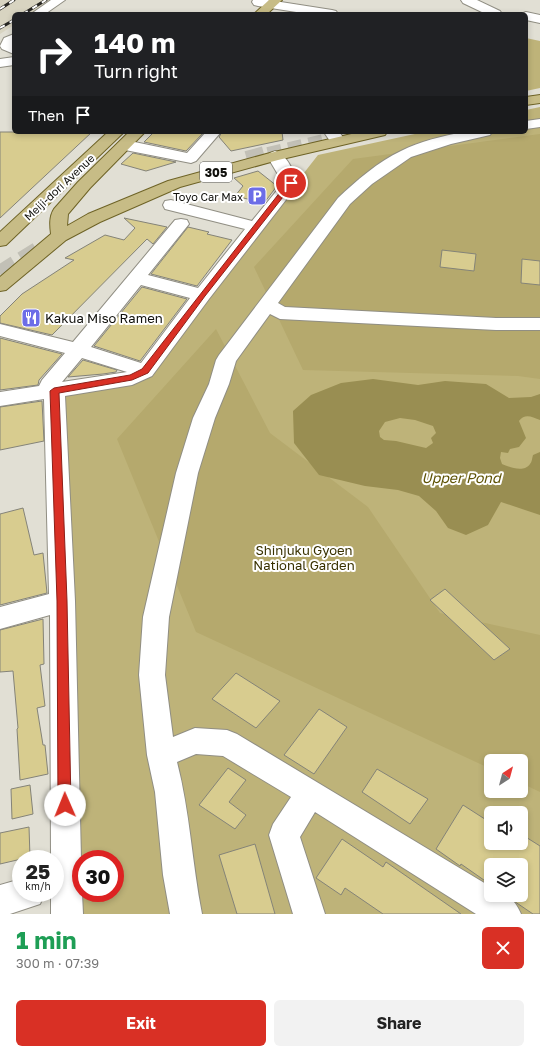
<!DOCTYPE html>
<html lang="en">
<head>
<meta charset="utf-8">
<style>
	:root { --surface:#fff; --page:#f2f2f2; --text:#222; --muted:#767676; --accent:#d93025 }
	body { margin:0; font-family:"Golos Text",sans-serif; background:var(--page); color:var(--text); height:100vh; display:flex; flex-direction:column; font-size:15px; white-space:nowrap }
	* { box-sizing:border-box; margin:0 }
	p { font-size:13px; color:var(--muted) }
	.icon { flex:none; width:22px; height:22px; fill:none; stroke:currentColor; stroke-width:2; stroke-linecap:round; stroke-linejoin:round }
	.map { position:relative; height:914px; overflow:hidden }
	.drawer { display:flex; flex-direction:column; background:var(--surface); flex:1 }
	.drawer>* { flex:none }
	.hud { position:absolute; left:12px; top:12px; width:516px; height:122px; border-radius:6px; box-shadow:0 2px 6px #0003; background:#202124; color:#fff; overflow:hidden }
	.needle { width:26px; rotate:36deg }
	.tools { position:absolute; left:484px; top:754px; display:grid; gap:8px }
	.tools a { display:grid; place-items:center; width:44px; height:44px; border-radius:6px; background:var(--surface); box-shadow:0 2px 6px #0003; font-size:20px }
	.speed { position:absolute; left:12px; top:850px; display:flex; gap:8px; font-size:20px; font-weight:700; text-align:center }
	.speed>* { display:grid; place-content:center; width:52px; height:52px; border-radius:50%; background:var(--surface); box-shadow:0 2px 6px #0003; line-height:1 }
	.speed small { font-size:10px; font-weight:400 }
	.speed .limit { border:6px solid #d22; background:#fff; color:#111 }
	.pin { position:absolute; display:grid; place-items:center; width:34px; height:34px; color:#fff; margin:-17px; border:2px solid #fff; border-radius:50%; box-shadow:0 1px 4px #0007 }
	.me { position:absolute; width:44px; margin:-22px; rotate:359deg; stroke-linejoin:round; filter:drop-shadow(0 0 3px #0008) }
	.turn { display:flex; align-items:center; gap:14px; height:84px; padding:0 16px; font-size:18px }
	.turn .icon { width:52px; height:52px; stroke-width:2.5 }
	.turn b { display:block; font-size:28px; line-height:34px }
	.then { display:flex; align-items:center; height:38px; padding:0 16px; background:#0003; gap:8px; font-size:15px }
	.round { display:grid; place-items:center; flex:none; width:42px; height:42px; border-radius:6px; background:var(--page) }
	.headline { display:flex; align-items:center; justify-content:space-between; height:68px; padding:0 16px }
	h1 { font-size:24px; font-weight:700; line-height:30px; color:#1e9e55 }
	.button { display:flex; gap:8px; margin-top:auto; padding:8px 16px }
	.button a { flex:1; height:46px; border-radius:6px; background:var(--accent); color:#fff; font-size:16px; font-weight:700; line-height:46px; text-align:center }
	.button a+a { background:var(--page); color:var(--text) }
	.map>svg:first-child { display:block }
</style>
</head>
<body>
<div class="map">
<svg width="540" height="914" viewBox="0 0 540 914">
	<rect width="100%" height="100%" fill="#e1dfd4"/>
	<path fill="#d8d4c1" d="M0,0h52l-22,14h-16v11l-14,9z"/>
	<g fill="#beb379" fill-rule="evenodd">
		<path d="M526,38l14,3v47l-14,3z"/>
		<path d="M540,107v807h-458l-1,-21h34v-34h-34l-19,-462 84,-22 172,-220 106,-23h102v-22zM491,761h30v30h-30zM491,813h30v30h-30zM491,865h30v30h-30z"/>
	</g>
	<g fill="#b5a96d">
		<path d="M540,134v245l-22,-3 -215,-6 -49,-103 99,-108z"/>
		<path d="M216,329l54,104 98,74 72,106 100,22v157l-19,-9v-22h-30v8l-295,-137 -79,-193z"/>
	</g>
	<path fill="#998e52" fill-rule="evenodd" d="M373,379l45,6 27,-4 41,3 23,14 22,-1 9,-3v26c-8,-3 -15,-7 -21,1l7,17 -7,9 -9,2 -2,4 -7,-1 -1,6 2,6c7,3 22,9 28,0 2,-2 2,-6 3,-9l7,-3v63l-39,-13 -13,23 -22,10 -18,-7 -12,-17 -17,-15 -21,-6 -33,-4 -46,-11 -25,-32 -1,-32 18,-16 30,-12zM400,418l15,2 18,6 3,7 -5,5 2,5 -7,5 -30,-7 -12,-1 -4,-3 -1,-6 6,-9z"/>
	<g fill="#d8cc8f" stroke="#848378">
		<path d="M0,132h92l-92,86z"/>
		<path d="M154,132h50l-18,19 -42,-9z"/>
		<path d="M222,132h60l1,8 -52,11 -12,-14z"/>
		<path d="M133,153l43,9 -30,9 -25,-7z"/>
		<path d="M258,171l19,15 -13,17 -29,-7 8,-10 -9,-8z"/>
		<path d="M124,218l43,9 -14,17 -6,-5 -95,96 -52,-12v-7l22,-22 52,-34 -9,-2 40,-23 19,5 11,-12z"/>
		<path d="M188,227l21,5 -2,2 25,6 -35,46 -46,-12z"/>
		<path d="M442,250l34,4 -2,17 -34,-4z"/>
		<path d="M522,259l18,2v24l-19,-2z"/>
		<path d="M142,287l45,12 -47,62 -46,-15z"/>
		<path d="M0,338l62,16 -23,26 -1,5 -38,5z"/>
		<path d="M83,360l34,10 -1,2 -13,2 -35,3z"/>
		<path d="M42,401l2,40 -44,9v-43z"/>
		<path d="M23,508l11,47 9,-2 4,40 -47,12v-91z"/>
		<path d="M445,589l65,60 -16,11 -64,-60z"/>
		<path d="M43,619l1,45 -4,1 5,41 -8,2 6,37h2l3,29 -28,6 -3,-51 1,-1 -5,-57 -13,1v-42z"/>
		<path d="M236,673l44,28 -24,27 -44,-29z"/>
		<path d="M319,709l28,18 -33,47 -30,-19z"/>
		<path d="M228,768l18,12 -17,22 17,13 -11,14 -36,-24z"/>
		<path d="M377,769l51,30 -18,25 -48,-32z"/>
		<path d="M30,785l3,29 -21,5 -1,-30z"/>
		<path d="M463,805l28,18v20h30v-9l19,12v68h-7l-28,-19h16v-30h-30v20l-30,-21 -1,2 -24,-17z"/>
		<path d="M29,827l1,30 -30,7v-31z"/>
		<path d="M342,839l41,28 3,-5 75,52h-78l-38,-26 -4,7 -25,-17z"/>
		<path d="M255,844l20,70h-38l-18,-59z"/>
	</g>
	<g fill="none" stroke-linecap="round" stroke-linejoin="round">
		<path stroke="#c2c0b6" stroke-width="14" stroke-dasharray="14 7" stroke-linecap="butt" d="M268,154l95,-22"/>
		<g stroke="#c2c0b6" stroke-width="18" stroke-dasharray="18 8" stroke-linecap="butt">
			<path d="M247,160l25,-7"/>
			<path d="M0,274l42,-26"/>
		</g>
		<defs>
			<g id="minor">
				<path d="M51,0h14l-20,14h-14z"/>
				<path d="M253,0h15l64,10 4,1 2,3h-29l-51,-8 -4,-1 -2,-3z"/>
				<path d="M461,0h16l23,11 2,3h-16l-23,-11z"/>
				<path d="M526,12l14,3v8l-14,-3v-6h-5z"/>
				<path d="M14,34v20l-12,-5 -2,-3 4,-8z"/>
				<path d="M14,57v8l-14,2v-8z"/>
				<path d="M540,119v8l-14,2v-8z"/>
				<path d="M206,132h15l-25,29 -5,2 -66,-13 -5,-2 -3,-3 3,-3 5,-2 62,13z"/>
				<path d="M324,132h15l7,9 -3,3c-10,3 -14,-4 -19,-12z"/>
				<path d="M464,132h28l-2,3 -39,9 -40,13 -39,27 -22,20 -72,99 7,4 211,11h44v12h-44l-216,-11 -10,-5 -34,47 -7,23 -14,34 -17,55 -29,144 -4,58 8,62 22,-9 32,2 10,4 254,153v8c17,0 23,3 30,19h-45l-161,-102 -15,25 25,77h-32l-24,-79 4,-11 18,-27 -68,-41 -27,-2 -19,8c13,50 15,101 25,152h-32l-7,-39 -8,-83 -8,-37 -8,-80 4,-58 33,-144 17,-55 16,-34 7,-24 3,-5 119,-157c18,-17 41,-37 63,-47 19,-10 42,-15 63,-19z"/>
				<path d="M275,151c13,4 18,21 24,32l-90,116 -57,77 -20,9 -67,11 10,205 6,258v34h1l1,21h-32v-21h4v-34h-4l-1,-244 -50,14v-22l49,-13 -5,-195 -44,7v-14l39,-6 3,-6 23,-27 -65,-17v-12l73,18 102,-122 6,-1 6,1 2,4 -41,51 50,13 47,-59 -80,-20 -2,-4 2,-4 6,-1 81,21 31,-38 -16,-27 3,-3zM141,285l49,13 -49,65 -50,-16zM82,358l45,14 -65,10z"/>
				<path d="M21,879v14h24l-5,11 -30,10h-10v-29z"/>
			</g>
			<g id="major">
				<path d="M269,0h13l-15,14h-13z"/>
				<path d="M540,95v8l-14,2v-8z"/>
				<path d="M108,132h16l-118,113 -6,1v-14z"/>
				<path d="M129,132h16l-55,56 -22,26 -1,12 21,-12 80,-33 102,-28 90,-21h27l-2,3 -107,25 -98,27 -80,35 -34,18 -60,50 -6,1v-14l51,-43c-1,-8 -2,-17 3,-25l24,-27z"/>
			</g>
		</defs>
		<use href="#minor" stroke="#908e83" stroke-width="2"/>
		<use href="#major" stroke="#6e6326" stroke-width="2"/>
		<use href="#minor" fill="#fff" fill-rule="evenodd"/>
		<use href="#major" fill="#c7bc86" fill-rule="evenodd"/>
		<defs>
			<g id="rail">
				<path d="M0,9l14,-9"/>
				<path d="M23,14l23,-14"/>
				<path d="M0,28l14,-8"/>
			</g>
		</defs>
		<use href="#rail" stroke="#272622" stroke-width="3"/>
		<use href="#rail" stroke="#fff" stroke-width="2" stroke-dasharray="5.5" stroke-linecap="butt"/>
	</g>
	<path fill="#d93025" stroke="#8d1f18" d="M288,182l6,1 -89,113 -57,77 -16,7 -73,13 8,208 4,204 -2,4 -4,2 -5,-2 -2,-4 -1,-204 -7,-210 4,-3 76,-13 12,-6z"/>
	<defs>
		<symbol id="parking-square" viewBox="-11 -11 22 22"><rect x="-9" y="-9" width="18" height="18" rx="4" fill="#6c6de7" stroke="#fff"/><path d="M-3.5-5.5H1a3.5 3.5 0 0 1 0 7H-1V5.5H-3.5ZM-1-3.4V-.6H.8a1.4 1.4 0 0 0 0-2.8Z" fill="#fff"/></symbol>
		<symbol id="restaurant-square" viewBox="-11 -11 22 22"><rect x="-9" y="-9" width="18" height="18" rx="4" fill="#6c6de7" stroke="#fff"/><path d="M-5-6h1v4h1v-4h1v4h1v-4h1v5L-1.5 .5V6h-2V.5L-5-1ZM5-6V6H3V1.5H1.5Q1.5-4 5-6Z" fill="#fff"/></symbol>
	</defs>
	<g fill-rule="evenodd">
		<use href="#parking-square" x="246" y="185" width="22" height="22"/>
		<use href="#restaurant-square" x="20" y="307" width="22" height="22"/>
	</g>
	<g text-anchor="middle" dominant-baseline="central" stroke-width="4" stroke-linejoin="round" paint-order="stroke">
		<g font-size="11" fill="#0f0f0b" stroke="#fff">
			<text transform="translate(59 187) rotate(-43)">Meiji-dori Avenue</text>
		</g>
		<g font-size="11" fill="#0f0f0b" stroke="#fff" text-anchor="end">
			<text x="243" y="196">Toyo Car Max</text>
		</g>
		<rect fill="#fff" stroke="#575754" stroke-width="1" x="200" y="162" width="32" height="20" rx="3"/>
		<g font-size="12" font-weight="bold" fill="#0f0f0b">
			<text x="216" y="172">305</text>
		</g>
		<g font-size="13" fill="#0f0f0b" stroke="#fff" text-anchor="start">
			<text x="45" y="318">Kakua Miso Ramen</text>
		</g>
		<g font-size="13" fill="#393100" stroke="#fff">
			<text x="304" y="550">Shinjuku Gyoen<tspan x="304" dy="15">National Garden</tspan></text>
		</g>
		<g font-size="14" font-style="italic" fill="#5e5204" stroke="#fff">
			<text x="461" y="477">Upper Pond</text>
		</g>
	</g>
</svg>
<div class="tools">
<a><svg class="needle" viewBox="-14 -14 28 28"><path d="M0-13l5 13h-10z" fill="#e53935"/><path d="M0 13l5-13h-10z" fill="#767676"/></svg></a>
<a><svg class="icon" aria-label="sound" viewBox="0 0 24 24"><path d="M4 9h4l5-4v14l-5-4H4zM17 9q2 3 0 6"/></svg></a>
<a><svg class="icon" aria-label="layers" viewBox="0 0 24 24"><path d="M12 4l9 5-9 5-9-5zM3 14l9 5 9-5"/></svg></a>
</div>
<div class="speed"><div>25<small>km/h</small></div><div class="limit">30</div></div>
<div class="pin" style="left:291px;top:183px;background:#d93025"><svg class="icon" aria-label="arrive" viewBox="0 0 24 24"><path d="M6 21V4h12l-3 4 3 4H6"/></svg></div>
<svg class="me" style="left:65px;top:805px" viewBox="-20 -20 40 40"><circle r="19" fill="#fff"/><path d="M0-13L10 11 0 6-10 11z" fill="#d93025"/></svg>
<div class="hud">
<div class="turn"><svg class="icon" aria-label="right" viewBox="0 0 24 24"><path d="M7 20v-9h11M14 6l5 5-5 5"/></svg><div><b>140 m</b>Turn right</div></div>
<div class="then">Then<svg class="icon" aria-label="arrive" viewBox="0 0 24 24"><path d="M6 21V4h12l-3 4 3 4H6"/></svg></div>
</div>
</div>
<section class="drawer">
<div class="headline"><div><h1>1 min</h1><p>300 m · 07:39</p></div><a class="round" style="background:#d93025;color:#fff"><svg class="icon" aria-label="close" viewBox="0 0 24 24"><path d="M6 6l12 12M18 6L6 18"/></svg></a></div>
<div class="button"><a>Exit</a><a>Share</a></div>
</section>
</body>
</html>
